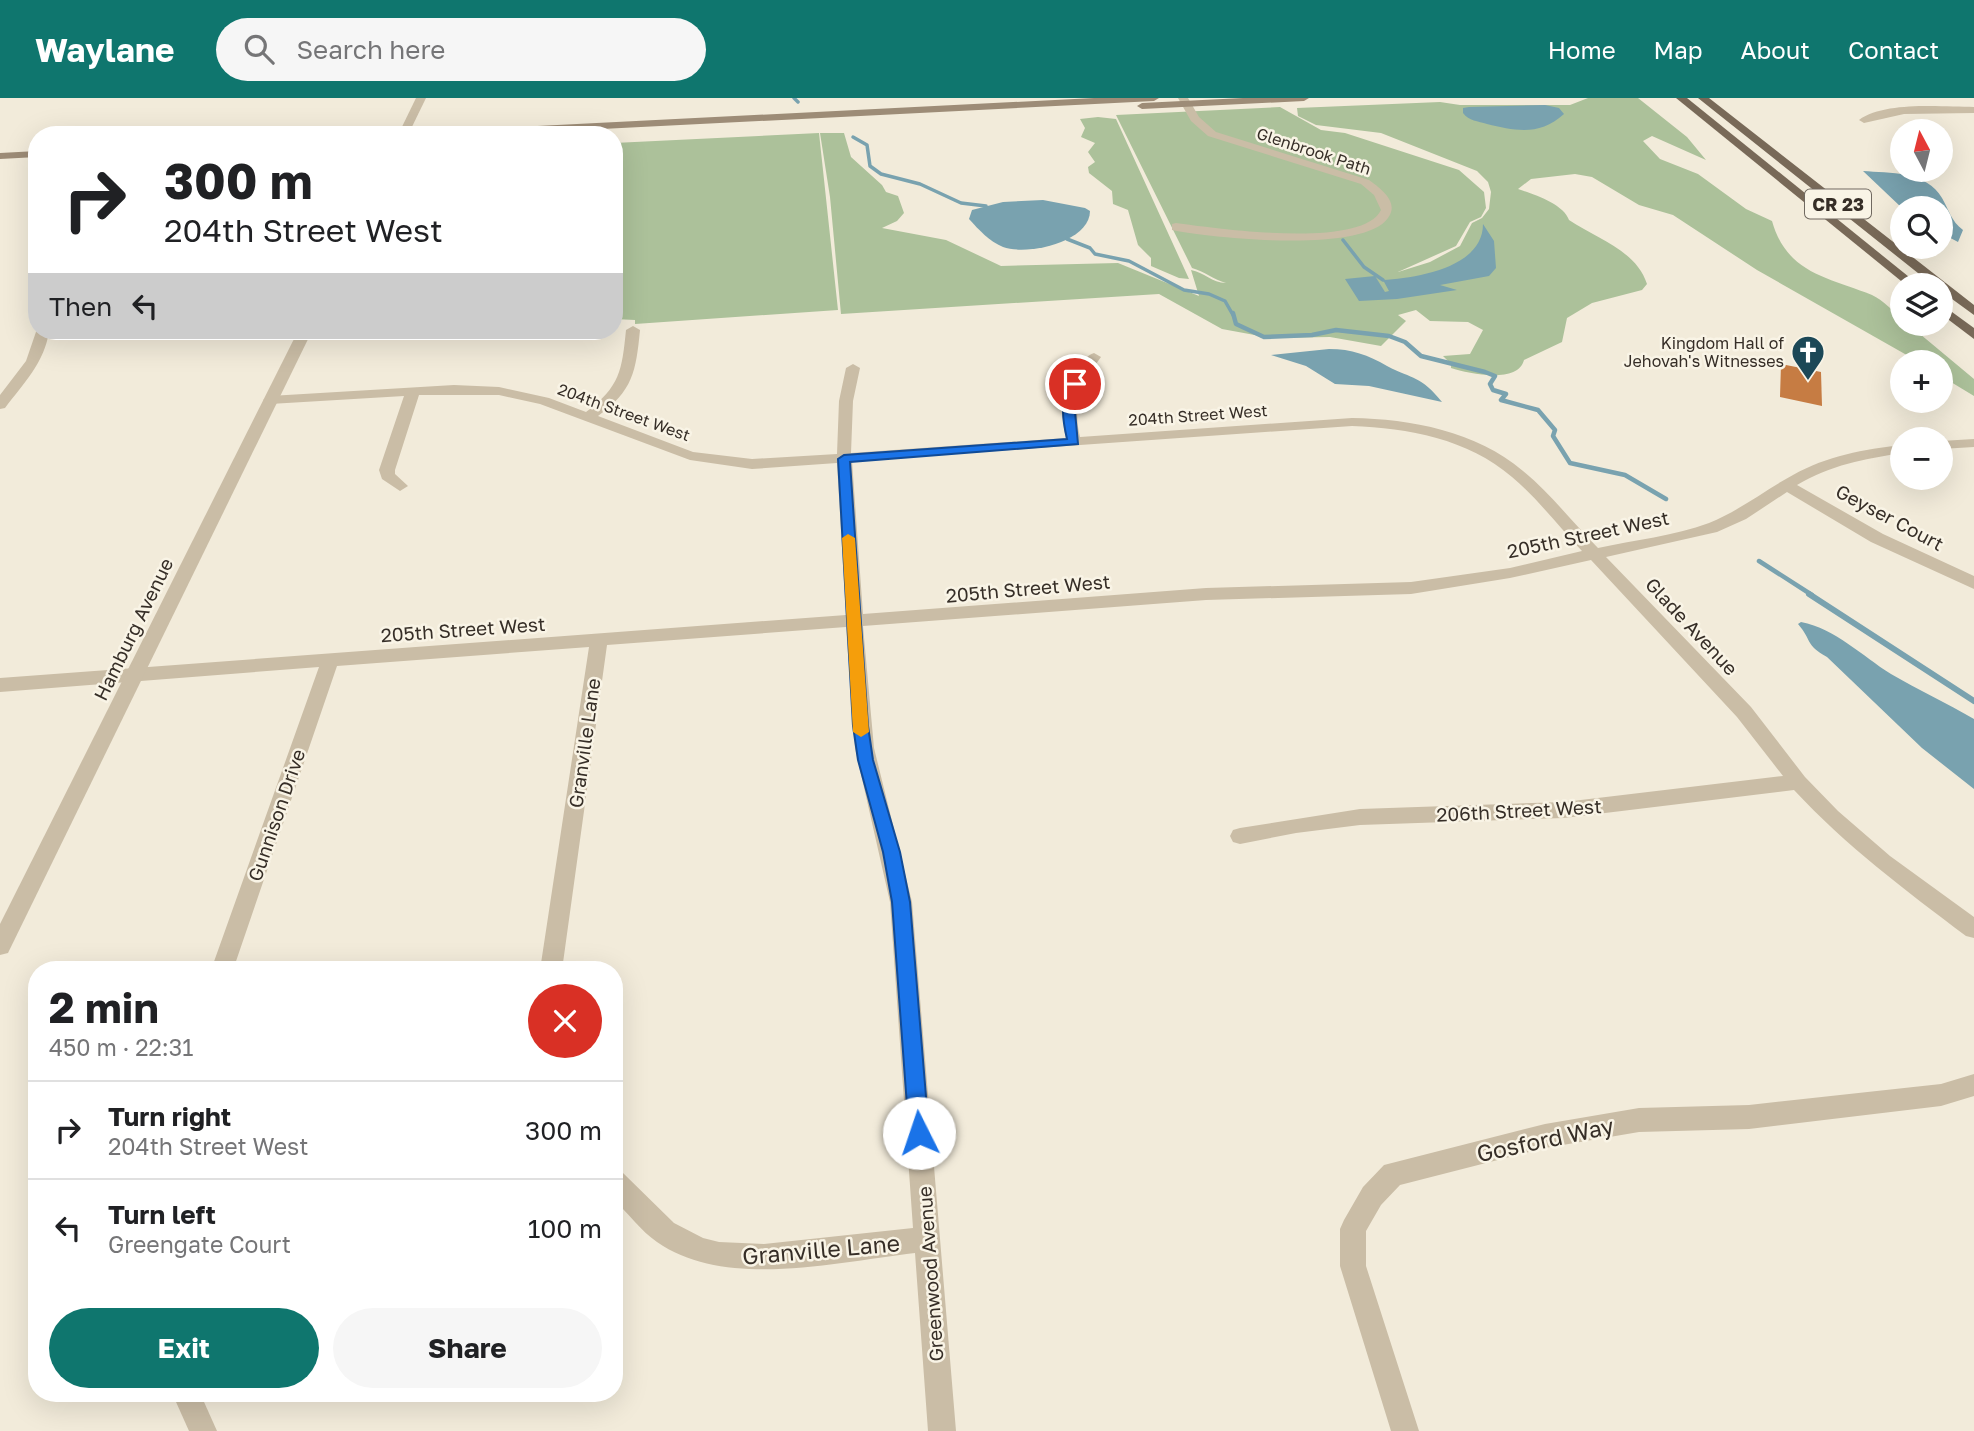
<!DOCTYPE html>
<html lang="en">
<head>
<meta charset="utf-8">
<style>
	:root { --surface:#fff; --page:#f6f6f6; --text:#202124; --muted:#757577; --line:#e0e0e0; --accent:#0f766e }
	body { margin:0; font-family:"Golos Text",sans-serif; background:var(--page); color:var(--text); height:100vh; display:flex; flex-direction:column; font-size:26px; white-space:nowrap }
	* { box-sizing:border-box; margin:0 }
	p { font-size:23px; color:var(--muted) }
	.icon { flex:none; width:38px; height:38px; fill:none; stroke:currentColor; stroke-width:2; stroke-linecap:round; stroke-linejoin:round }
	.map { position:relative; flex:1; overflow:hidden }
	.drawer { position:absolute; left:28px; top:863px; width:595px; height:441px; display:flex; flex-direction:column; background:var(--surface); border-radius:28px; box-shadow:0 7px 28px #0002 }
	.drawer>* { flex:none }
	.hud { position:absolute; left:28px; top:28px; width:595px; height:214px; border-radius:28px; box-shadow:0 7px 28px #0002; background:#fff; color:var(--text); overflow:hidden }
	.needle { width:46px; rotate:353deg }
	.fabs { position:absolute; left:1890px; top:21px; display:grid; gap:14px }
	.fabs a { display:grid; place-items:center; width:63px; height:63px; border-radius:50%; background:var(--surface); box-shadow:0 7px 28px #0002; font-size:35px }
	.pin { position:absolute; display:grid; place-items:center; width:60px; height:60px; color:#fff; margin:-30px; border:4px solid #fff; border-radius:50%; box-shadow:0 2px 7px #0007 }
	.me { position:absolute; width:77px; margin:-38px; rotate:356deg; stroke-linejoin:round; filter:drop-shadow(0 0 5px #0008) }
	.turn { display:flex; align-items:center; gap:24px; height:147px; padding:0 21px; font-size:32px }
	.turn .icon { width:91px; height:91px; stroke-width:2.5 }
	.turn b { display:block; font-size:49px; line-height:60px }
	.then { display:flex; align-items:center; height:66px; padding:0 21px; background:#0003; gap:14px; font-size:26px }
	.round { display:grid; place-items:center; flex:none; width:74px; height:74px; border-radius:37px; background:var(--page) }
	.head { display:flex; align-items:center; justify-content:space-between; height:119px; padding:0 21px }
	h1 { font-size:42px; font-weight:700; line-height:52px }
	.button { display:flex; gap:14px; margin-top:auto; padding:14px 21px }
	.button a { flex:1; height:80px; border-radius:42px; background:var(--accent); color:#fff; font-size:28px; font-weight:700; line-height:80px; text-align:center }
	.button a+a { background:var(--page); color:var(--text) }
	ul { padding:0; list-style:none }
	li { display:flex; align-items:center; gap:21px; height:98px; padding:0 21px; border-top:2px solid var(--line) }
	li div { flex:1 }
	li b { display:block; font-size:26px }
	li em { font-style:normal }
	header { display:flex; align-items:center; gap:42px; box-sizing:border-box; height:98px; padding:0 35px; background:var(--accent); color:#fff }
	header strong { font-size:33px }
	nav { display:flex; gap:38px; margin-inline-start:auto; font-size:24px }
	.search { width:490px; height:63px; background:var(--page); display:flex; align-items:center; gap:18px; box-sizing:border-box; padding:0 24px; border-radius:38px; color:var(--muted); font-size:26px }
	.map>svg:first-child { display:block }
</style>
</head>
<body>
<header>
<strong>Waylane</strong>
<div class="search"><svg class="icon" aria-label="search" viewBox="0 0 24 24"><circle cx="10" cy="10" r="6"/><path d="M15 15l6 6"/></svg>Search here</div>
<nav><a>Home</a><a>Map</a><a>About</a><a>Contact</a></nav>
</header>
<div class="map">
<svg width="1974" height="1333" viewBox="0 0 1974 1333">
	<rect width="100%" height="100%" fill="#f2ebda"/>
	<g fill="#acc19a">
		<path d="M1588,0h50l49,39 19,23 -54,-24 -9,5 17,18 38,15 48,35 26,12c15,53 56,56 100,74 11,5 21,16 30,24v5h6l66,55v17l-33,-20v-14h-22l-162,-92 -84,-55 -34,-10 -47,-28 -17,-3 -44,5 -13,10c15,5 46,15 51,31 28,19 67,30 78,64l-5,6 -50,13 -25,15 -5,24 -38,18c-6,24 -54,14 -73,8v-4l-8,-8 27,-2 13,-24 -15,-8 -38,-1 -14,-11 -18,5 8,6 -25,25 -51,-9 -59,1 -49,-9 -63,-35 -318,20 -11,-117 -10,-64h24l7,24 31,28 4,7 12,4 6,17 -7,8 -15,7 64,12 55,26 117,-3 81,33 -8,-26c13,2 21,13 35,13 -12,-3 -22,-12 -34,-15l-76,-153 164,-8 41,23 24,3 114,37 25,22 2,16 -5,9 -11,5 -14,24 -58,26 32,-10 30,-16 12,-23 10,-5 7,-9 2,-17 -3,-10 -11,-11 -96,-38 -65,-8 -18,-9 -1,-8 143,-6 20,3h110z"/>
		<path d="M1098,19l18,2 73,160 -10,-1 -28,-12v-8l-13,-13 -10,-35 -15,-6 -1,-13 -23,-18 -1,-6 7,-5 -7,-10 7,-9 -14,-6 4,-9 -5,-9z"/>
		<path d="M819,35l19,177 -203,14v-4l-21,-1v-176z"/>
	</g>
	<g fill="#79a2af">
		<path d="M1545,7l14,3 5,6c-24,22 -48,17 -77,10 -9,-3 -18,-3 -24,-11v-5l6,-1z"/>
		<path d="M1863,73c26,2 64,0 79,27 7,12 9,23 21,32l-5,12 -17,-9v-25h-39z"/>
		<path d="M1043,102l42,8 5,3c0,31 -63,45 -87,36 -14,-6 -24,-17 -34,-28l3,-9 31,-8z"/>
		<path d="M1483,126l11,17 2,27 -7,8 -49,9 17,5 -60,9 -38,2 -14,-22 30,-3 10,16 4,-1 -6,-11c33,-2 100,-12 100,-56z"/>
		<path d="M1329,251c23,0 39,6 58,17 27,14 33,9 55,36l-73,-16 -34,-2 -29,-18 -35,-11z"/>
		<path d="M1801,524c35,7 61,34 90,52 27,16 56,29 83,45v70l-52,-41 -95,-91c-22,-12 -15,-17 -29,-33z"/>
	</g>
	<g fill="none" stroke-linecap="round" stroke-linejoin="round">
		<g stroke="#79a2af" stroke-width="3.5">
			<path d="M794,0l4,4"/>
			<path d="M853,39l14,8 3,21 11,8 39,10 41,19 25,3"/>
			<path d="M1067,141l23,9 5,6 34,7 55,29 25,4 16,7 8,14"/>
			<path d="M1343,142l21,27 19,13"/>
		</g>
		<g stroke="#79a2af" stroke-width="4.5">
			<path d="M1233,215l3,11 28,13 48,-2 24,-5 53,6 16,6 16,14 64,16 10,4 -5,8 3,6 13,4 -5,6 37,10 17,20 -2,6 17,27 55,12 41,24"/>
			<path d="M1759,463l53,34"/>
		</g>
		<path stroke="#79a2af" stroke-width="6" d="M1809,496l165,107"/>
	</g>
	<path fill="#c67c43" d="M1781,266l40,8 1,34 -42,-9z"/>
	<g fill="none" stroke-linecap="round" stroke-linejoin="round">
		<g fill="#cabda6" fill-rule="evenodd">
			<path d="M1178,0h10l11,19 17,15 153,48c11,8 31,22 19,38 -25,36 -176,20 -216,12v-6l4,-1c38,5 186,27 205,-13l-7,-15 -13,-11 -153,-48 -17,-15z"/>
			<path d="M1974,9v6l-70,1 -40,9 -5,-3c26,-19 83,-13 115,-13z"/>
			<path d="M37,109v23l-6,-3v-17z"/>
			<path d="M633,228l7,4c-4,41 -7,61 -42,86l95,36 59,7 85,-5 2,-53 7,-33 7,-4 7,4 -7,33 -2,52 215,-15c-7,-27 -3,-47 13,-70 4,-6 8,-13 15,-15l7,4c-19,26 -29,47 -21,80l272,-19c59,1 124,13 171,53 27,22 50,52 75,77 36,-8 76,-12 111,-25 30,-12 56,-33 84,-48 34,-19 71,-26 109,-30v8c-37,6 -72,12 -105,32l86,49 91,42v13l-103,-47 -84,-50 -41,27 -29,13 -111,25 145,150 54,70 33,34 52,45 84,61v21l-8,-2c-61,-46 -120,-90 -172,-146l-230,28 -204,7 -64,8 -56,11 -7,-2 -3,-6 3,-6 7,-2 120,-19 204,-7 219,-26 -46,-59 -146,-157 -81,18 -99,16 -205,6 -343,26 11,122 38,154 44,529h-28l-13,-178c-79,9 -189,37 -258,-11 -16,-11 -29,-29 -43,-42v-30l9,3 51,50 29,15 16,4 45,2 149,-16 -23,-326 -35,-154 -9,-121 -239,18 -45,325h-22l49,-323 -252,19 -104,304h-22l108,-303 -319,25v-14l846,-63 -9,-152 -85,6 -62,-9 -150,-56 -41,-9h-80l-24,75v4l13,12 -8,5 -18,-12 -3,-9 25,-74 -134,8 -7,-4 7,-4 184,-11 45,2 50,11 37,14c34,-25 36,-42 40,-82zM1352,328c56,2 116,13 160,51 26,22 47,50 70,74l-72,17 -99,14 -205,6 -343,26 -11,-153z"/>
			<path d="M37,231l12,2c-4,31 -26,53 -44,77l-5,1v-14l26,-34z"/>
			<path d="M1974,341v8l-33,2v-8z"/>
			<path d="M1974,976v22l-33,10 -192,23 -110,3 -94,16 -145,37 -19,20 -15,26v35l53,165h-28l-51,-165v-37l4,-9 19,-33 21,-22 161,-41 94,-16 110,-3 192,-21z"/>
			<path d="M172,1295h28l17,38h-28z"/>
		</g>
		<g fill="#cabda6" fill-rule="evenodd">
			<path d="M416,0h10l-18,37h-10z"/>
			<path d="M298,233h14l-304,622 -8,2v-31z"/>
		</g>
		<g fill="#9d8c77" fill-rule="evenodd">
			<path d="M1094,0h65l-5,3 -670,34h-73l5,-3z"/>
			<path d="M1243,0h66l-5,3 -162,8 -5,-3 5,-3z"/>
			<path d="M37,53v6l-37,2v-6z"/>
		</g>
		<g fill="#786958" fill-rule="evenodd">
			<path d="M1676,0h11l232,187h-13z"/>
			<path d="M1698,0h11l265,207v10l-33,-24v-6h-8z"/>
			<path d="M1941,206l33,24v11l-33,-25z"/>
		</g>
	</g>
	<path fill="#1a73e8" stroke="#114b97" stroke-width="2" d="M1071,283l9,3 -6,17 4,43 -228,18 18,264 5,34 27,92 10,50 19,231 -3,7 -7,3 -8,-3 -2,-7 -17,-231 -9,-50 -25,-92 -5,-34 -15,-267 6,-4 223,-16c-5,-22 -7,-37 4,-58z"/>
	<path fill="#f59e0b" d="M848,436l7,4 14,194 -8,5 -8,-5 -11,-194z"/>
	<defs>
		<symbol id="church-pin" viewBox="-11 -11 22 30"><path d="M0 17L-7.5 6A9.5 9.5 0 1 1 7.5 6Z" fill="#1c4857" stroke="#f9f4e6"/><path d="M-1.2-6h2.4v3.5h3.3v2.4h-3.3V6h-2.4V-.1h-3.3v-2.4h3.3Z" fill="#fff"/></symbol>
	</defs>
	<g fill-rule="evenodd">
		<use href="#church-pin" x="1789" y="235" width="38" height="52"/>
	</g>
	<g text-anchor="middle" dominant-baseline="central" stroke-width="5" stroke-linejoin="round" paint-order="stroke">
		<g font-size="16" fill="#362e27" stroke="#f9f4e6">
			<text transform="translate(1314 53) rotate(18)">Glenbrook Path</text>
			<text transform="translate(624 314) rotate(20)">204th Street West</text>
			<text transform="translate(1198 317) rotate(-4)">204th Street West</text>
		</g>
		<g font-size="16" fill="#362e27" stroke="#f9f4e6" text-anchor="end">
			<text x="1784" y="245">Kingdom Hall of<tspan x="1784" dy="18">Jehovah's Witnesses</tspan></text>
		</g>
		<rect fill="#f9f4e6" stroke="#706960" stroke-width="2" x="1805" y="91.5" width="66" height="29" rx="5"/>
		<g font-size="18" font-weight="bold" fill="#362e27">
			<text x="1838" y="106">CR 23</text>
		</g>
		<g font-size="19" fill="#362e27" stroke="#f9f4e6">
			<text transform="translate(1890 419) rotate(28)">Geyser Court</text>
			<text transform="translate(1588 436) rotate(-12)">205th Street West</text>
			<text transform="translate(1028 490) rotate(-5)">205th Street West</text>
			<text transform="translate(1692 528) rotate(47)">Glade Avenue</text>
			<text transform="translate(133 531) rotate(-64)">Hamburg Avenue</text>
			<text transform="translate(463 531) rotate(-4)">205th Street West</text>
			<text transform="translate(584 645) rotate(-82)">Granville Lane</text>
			<text transform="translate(1519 712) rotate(-3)">206th Street West</text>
			<text transform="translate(276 717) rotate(-71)">Gunnison Drive</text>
			<text transform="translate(930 1176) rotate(-94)">Greenwood Avenue</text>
		</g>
		<g font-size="23" fill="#362e27" stroke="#f9f4e6">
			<text transform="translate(1545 1041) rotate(-12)">Gosford Way</text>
			<text transform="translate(821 1151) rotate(-5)">Granville Lane</text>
		</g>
	</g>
</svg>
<div class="fabs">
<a><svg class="needle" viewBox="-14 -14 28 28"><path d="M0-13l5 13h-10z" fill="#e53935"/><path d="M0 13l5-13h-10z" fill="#757577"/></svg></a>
<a><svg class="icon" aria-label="search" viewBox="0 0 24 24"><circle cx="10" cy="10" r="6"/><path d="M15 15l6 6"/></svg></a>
<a><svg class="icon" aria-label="layers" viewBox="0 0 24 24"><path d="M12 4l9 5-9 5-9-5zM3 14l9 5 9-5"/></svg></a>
<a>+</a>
<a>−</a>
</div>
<div class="pin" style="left:1075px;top:286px;background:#d93025"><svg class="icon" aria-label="arrive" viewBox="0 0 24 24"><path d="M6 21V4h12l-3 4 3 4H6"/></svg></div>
<svg class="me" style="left:919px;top:1035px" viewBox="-20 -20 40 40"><circle r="19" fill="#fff"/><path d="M0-13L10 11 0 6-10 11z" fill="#1a73e8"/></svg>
<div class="hud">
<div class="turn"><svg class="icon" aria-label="right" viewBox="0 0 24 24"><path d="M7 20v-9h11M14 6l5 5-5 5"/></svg><div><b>300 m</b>204th Street West</div></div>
<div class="then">Then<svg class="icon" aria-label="left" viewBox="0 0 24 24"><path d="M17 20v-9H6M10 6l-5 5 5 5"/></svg></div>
</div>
<section class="drawer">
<div class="head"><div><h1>2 min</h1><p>450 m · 22:31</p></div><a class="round" style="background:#d93025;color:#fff"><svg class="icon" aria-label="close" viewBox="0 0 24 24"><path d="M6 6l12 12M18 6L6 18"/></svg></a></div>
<ul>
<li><svg class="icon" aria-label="right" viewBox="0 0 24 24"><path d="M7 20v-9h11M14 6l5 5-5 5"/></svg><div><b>Turn right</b><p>204th Street West</p></div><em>300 m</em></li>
<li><svg class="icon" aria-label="left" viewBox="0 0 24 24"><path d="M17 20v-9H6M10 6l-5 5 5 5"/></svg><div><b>Turn left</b><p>Greengate Court</p></div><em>100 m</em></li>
</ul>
<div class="button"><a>Exit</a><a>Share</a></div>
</section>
</div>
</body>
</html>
